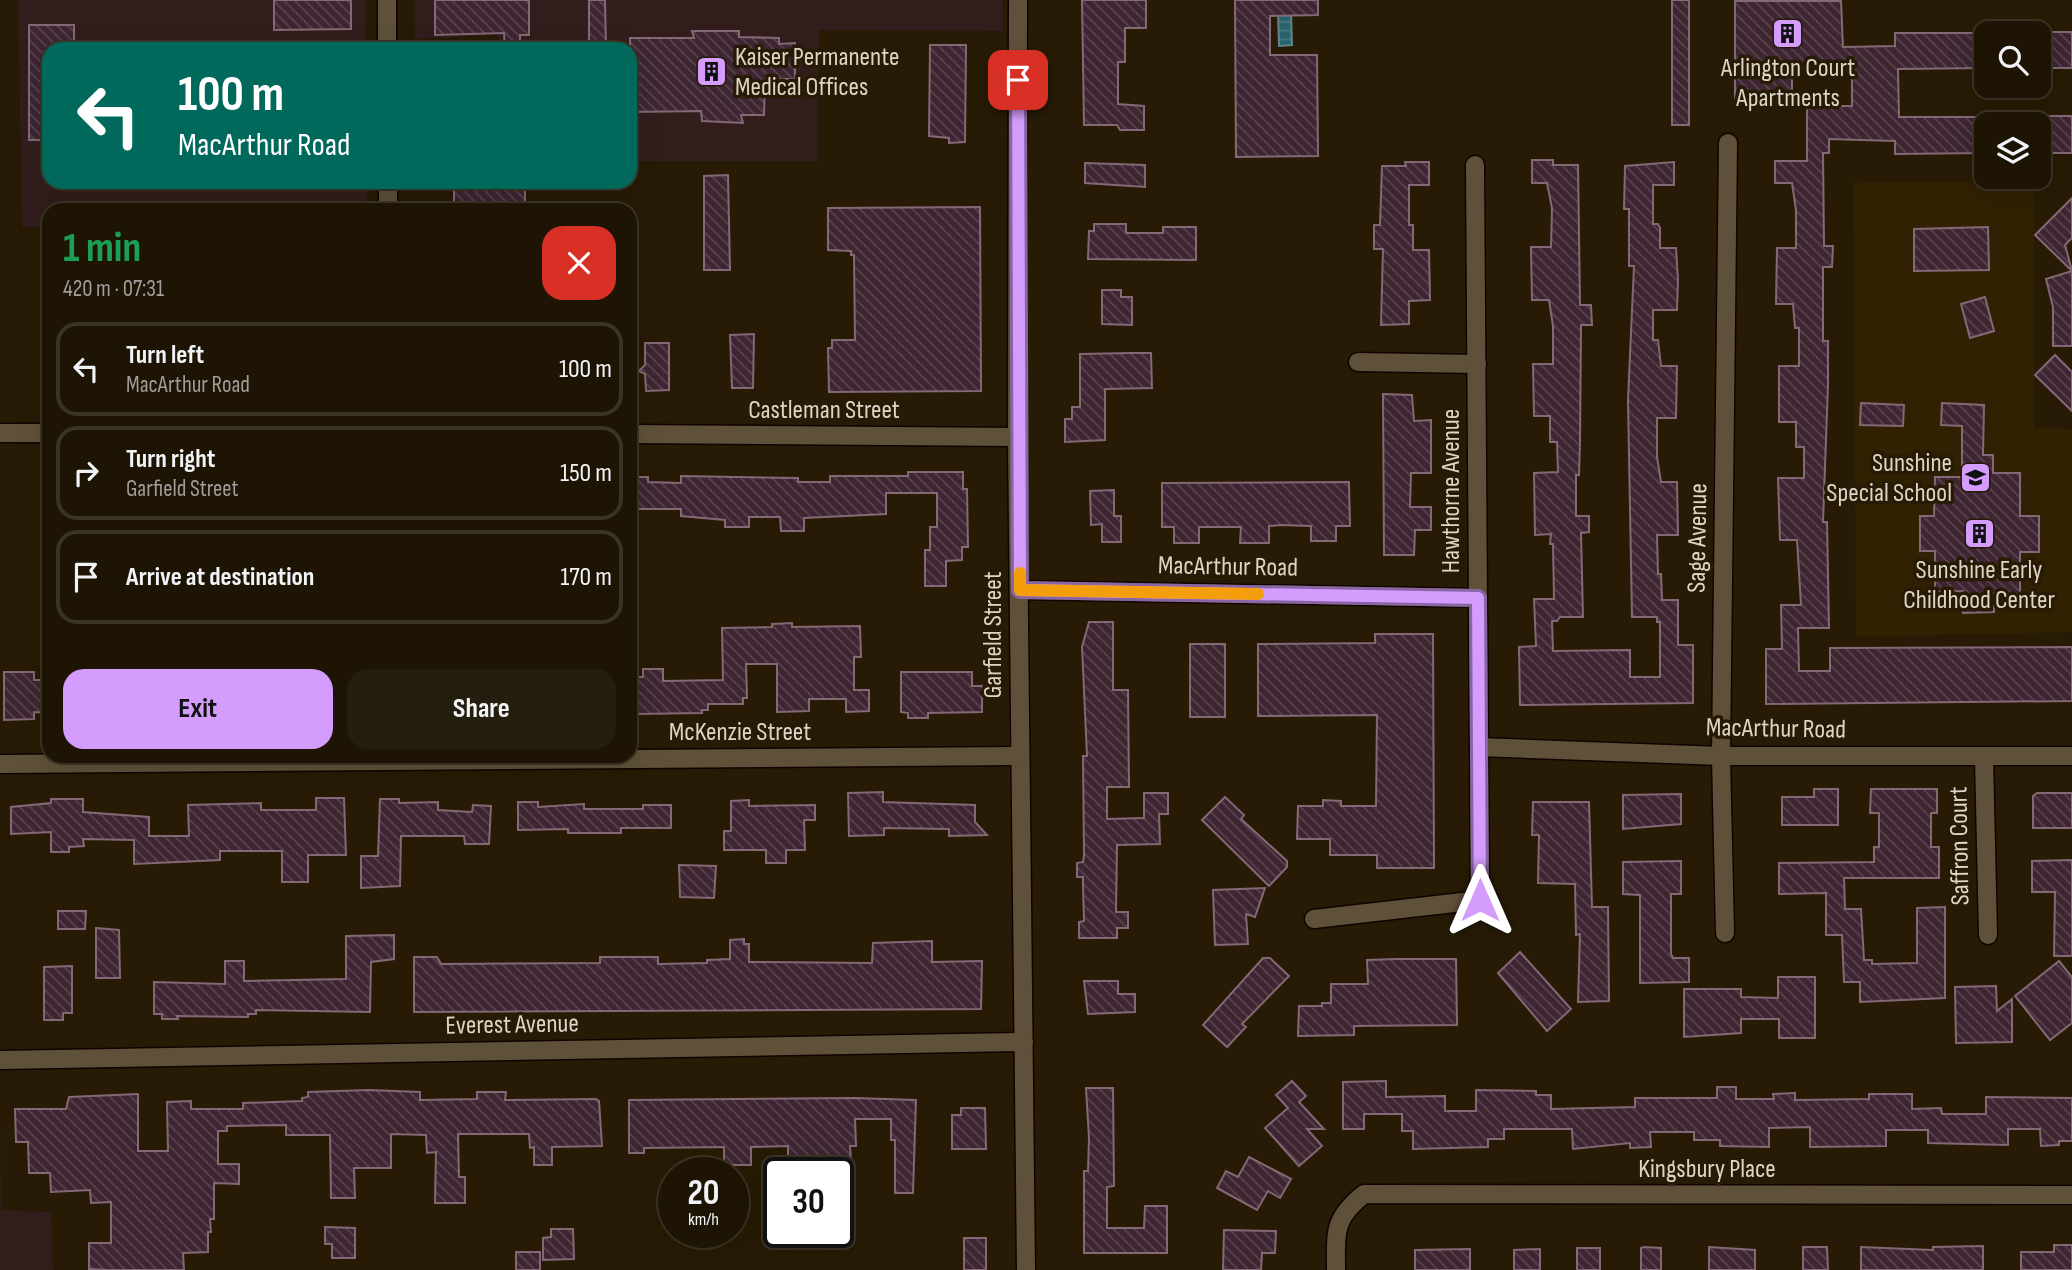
<!DOCTYPE html>
<html lang="en">
<head>
<meta charset="utf-8">
<style>
	:root { --surface:#1d1404; --page:#251d0e; --text:#f1f3f6; --muted:#a09e9a; --line:#3b3326; --accent:#d49cfc }
	body { margin:0; font-family:"Sofia Sans Condensed",sans-serif; background:var(--page); color:var(--text); height:100vh; display:flex; flex-direction:column; font-size:26px; white-space:nowrap }
	* { box-sizing:border-box; margin:0 }
	p { font-size:23px; color:var(--muted) }
	.icon { flex:none; width:38px; height:38px; fill:none; stroke:currentColor; stroke-width:2; stroke-linecap:round; stroke-linejoin:round }
	.map { position:relative; flex:1; overflow:hidden }
	.panel { position:absolute; left:42px; top:203px; width:595px; height:560px; display:flex; flex-direction:column; background:var(--surface); border-radius:21px; box-shadow:0 7px 28px #0002,0 0 0 2px var(--line) }
	.panel>* { flex:none }
	.top-card { position:absolute; left:42px; top:42px; width:595px; height:147px; border-radius:21px; box-shadow:0 7px 28px #0002,0 0 0 2px var(--line); background:#00695c; color:#fff; overflow:hidden }
	.fabs { position:absolute; left:1974px; top:21px; display:grid; gap:14px }
	.fabs a { display:grid; place-items:center; width:77px; height:77px; border-radius:14px; background:var(--surface); box-shadow:0 7px 28px #0002,0 0 0 2px var(--line); font-size:35px }
	.speed { position:absolute; left:658px; top:1157px; display:flex; gap:14px; font-size:35px; font-weight:700; text-align:center }
	.speed>* { display:grid; place-content:center; width:91px; height:91px; border-radius:50%; background:var(--surface); box-shadow:0 7px 28px #0002,0 0 0 2px var(--line); line-height:1 }
	.speed small { font-size:18px; font-weight:400 }
	.speed .limit { border:4px solid #111; border-radius:10px; background:#fff; color:#111 }
	.pin { position:absolute; display:grid; place-items:center; width:60px; height:60px; color:#fff; margin:-30px; border-radius:14px; box-shadow:0 4px 10px #0006 }
	.me { position:absolute; width:77px; margin:-38px; rotate:0deg; stroke-linejoin:round; filter:drop-shadow(0 0 5px #0008) }
	.turn { display:flex; align-items:center; gap:24px; height:147px; padding:0 21px; font-size:32px }
	.turn .icon { width:91px; height:91px; stroke-width:2.5 }
	.turn b { display:block; font-size:49px; line-height:60px }
	.round { display:grid; place-items:center; flex:none; width:74px; height:74px; border-radius:21px; background:var(--page) }
	.headline { display:flex; align-items:center; justify-content:space-between; height:119px; padding:0 21px }
	h1 { font-size:42px; font-weight:700; line-height:52px; color:#1e9e55 }
	.primary-button { display:flex; gap:14px; margin-top:auto; padding:14px 21px }
	.primary-button a { flex:1; height:80px; border-radius:21px; background:var(--accent); color:#111; font-size:28px; font-weight:700; line-height:80px; text-align:center }
	.primary-button a+a { background:var(--page); color:var(--text) }
	ul { padding:0; list-style:none }
	li { display:flex; align-items:center; gap:21px; height:94px; margin:0 14px 10px; padding:0 7px; border:4px solid var(--line); border-radius:21px }
	li div { flex:1 }
	li b { display:block; font-size:26px }
	li em { font-style:normal }
	.map>svg:first-child { display:block }
</style>
</head>
<body>
<div class="map">
<svg width="2072" height="1270" viewBox="0 0 2072 1270">
	<defs>
		<pattern id="water-rules" width="6" height="5" patternUnits="userSpaceOnUse" patternTransform="scale(1.75)"><rect width="6" height="5" fill="#28636c"/><path d="M0 2.5h6" fill="none" stroke="#477880"/></pattern>
		<pattern id="building-back-hatch" width="6" height="6" patternUnits="userSpaceOnUse" patternTransform="scale(1.75)"><rect width="6" height="6" fill="#3d2532"/><path d="M-1 5l2 2M0 0l6 6M5-1l2 2" fill="none" stroke="#59444e"/></pattern>
	</defs>
	<rect width="100%" height="100%" fill="#271b05"/>
	<g fill="#311e1c">
		<path d="M18,0h348v49h-317v133h318v28h-318v17h-27z"/>
		<path d="M415,0h588v31l-184,-1 -2,131h-187v-112h-132v-14l-83,4z"/>
		<path d="M0,1110l1,100 50,2 2,58h-53z"/>
	</g>
	<path fill="#312103" d="M2034,180v248l38,1v203l-216,5 -3,-454z"/>
	<path fill="url(#water-rules)" stroke="#5e8588" stroke-width="2" d="M1278,13h13l1,32 -13,1z"/>
	<g fill="url(#building-back-hatch)" stroke="#846875" stroke-width="2">
		<path d="M274,0h77v29l-77,1z"/>
		<path d="M435,0h94v35h-9v14h-15l-1,-16 -69,2z"/>
		<path d="M589,0h16l1,49h-17z"/>
		<path d="M1082,0h64v28h-21v34h-7v42l26,2v24h-24l-3,-5h-33z"/>
		<path d="M1235,0h83v15l-48,1v39h47l1,101 -82,1z"/>
		<rect x="1672" y="0" width="17" height="125"/>
		<path d="M1735,1h106l2,46 52,-1v-13h91v35l-88,1 1,48h87v36l-91,1v-13l-66,-2v14h-6l1,93h9l-1,21h-9v74h5v44l-5,137h4l2,106h-31l1,43h31v-23l242,-1v54l-306,3v-55h16l-1,-44h20l-4,-65h-17l-2,-62h26v-31h-8v-25h-17v-56h20v-38h-4l-2,-24h-17l1,-56h19v-38l-4,-27h-17v-22h32v-55h45v-38h-60v35h-57z"/>
		<path d="M29,25h45v24h-25v91h-20z"/>
		<path d="M692,31h47v6l40,1v6l16,-1v36h-30l-1,36h-23l2,8 -41,-2 -1,-10 -70,1 -1,-74h64z"/>
		<path d="M2050,32h22v36h-23z"/>
		<path d="M930,45h36l-1,97 -16,1v-5l-20,-2z"/>
		<rect x="2039" y="116" width="33" height="37"/>
		<path d="M1532,160h21v5h25l2,140h11l1,20h-11l-1,116 -1,34h-3v41h13v16l-8,1 2,84h-23l-3,4h-5l1,30 77,-1v27h30v-55h-3v-5h-25l-4,-217 6,-134h-5v-57h-5l1,-43 49,-4v23h-21v39h5l2,4v20h16l2,32 -1,30h-24v30h5l3,26h16l-1,52h-19v39l4,25h16l1,53h-21l1,39h3l1,26h16v45h15v58l-173,2 -1,-58 17,-1 -2,-47h20l-1,-55h-3l1,-10 -16,1 -1,-62 24,-1 -1,-30h-7v-26h-16l-1,-52h20v-38l-4,-26h-17l-1,-53h20l1,-39 -5,-25h-15z"/>
		<path d="M1405,162h24v23h-20v40h4v25h16l1,50 -21,1v23l-28,1 2,-76h-9v-24h6l2,-59h24z"/>
		<path d="M1085,163l60,2v22l-60,-4z"/>
		<path d="M728,175l2,95h-26v-94z"/>
		<path d="M454,182h31v6l40,-1v19l-48,4 -1,-8h-22z"/>
		<path d="M2072,198v40l-7,7 7,26 -37,-36z"/>
		<path d="M980,207l1,184 -152,1 -1,-44h4v-8h23l-1,-85h-3v-4l-23,-1v-42z"/>
		<path d="M1094,224h32v9h37v-6h33v33l-108,-1 1,-28h5z"/>
		<path d="M1988,227l1,43 -75,1v-42z"/>
		<path d="M2072,271v75h-19v-39l-7,-28z"/>
		<path d="M1102,290h19v7h11v28l-30,-1z"/>
		<path d="M1985,297l9,34 -24,7 -9,-34z"/>
		<path d="M754,334l-1,54h-21l-2,-53z"/>
		<path d="M645,343h24v47l-23,1 -1,-17 -6,-3 6,-6z"/>
		<path d="M1132,353h19l1,35 -47,1v51l-40,2v-23h7v-12h8v-53z"/>
		<path d="M2055,355l17,17v39l-37,-36z"/>
		<path d="M1383,394l29,1 2,26 17,-1v53h-20l-1,34h21v23h-16l-1,25h-30z"/>
		<path d="M1861,403l43,2 -1,21 -43,-1z"/>
		<path d="M1942,403l42,2 -1,50h10v18h27v43h19v36h-19v41h-26v19l-31,1v-22l-28,1v-41h-15v-35h14l1,-39h27v-51l-21,-1z"/>
		<path d="M908,472h55v17h4l1,58h-6v13l-16,1v25h-21v-36h5v-23h7v-34h-51v21l-82,4v13h-23l-1,-14h-31v10h-24v-7l-44,-4v-7h-50v-32h17v5l33,1v-7l117,2v4h32v-6h78z"/>
		<path d="M1349,482l1,44h-14v15h-25v-15l-30,-1 -12,1v17h-29l1,-16h-42v16h-25v-16h-12v-44z"/>
		<path d="M1114,490v26h7v26h-19v-18l-11,1 -1,-34z"/>
		<path d="M1089,622h24v68h15l1,97h-22v32l37,-1v-25h24v21h-9l1,30 -43,1 -1,67h12v16h-11v10h-38v-16l5,-1 -1,-37v-7h-6v-14l6,-1 1,-6 -1,-100h4l-5,-109z"/>
		<path d="M792,623v4l68,-1 1,31h-7v33h15v21l-23,1v-13h-37v12l-32,1v-48h-31l1,34h-4v6h-35v6h-6v3l-65,1v-37h6v-8h20v12l60,-1 -1,-52 50,-1v-3z"/>
		<path d="M1375,634h58l1,234h-57v-13h-47v-16h-33l1,-33h25v-6l18,1v5h35l1,-91 -119,1v-72l117,-1z"/>
		<rect x="1190" y="644" width="35" height="73"/>
		<path d="M4,672h30v8h15v33l-15,-1v7l-30,1z"/>
		<path d="M901,672h71v14h10v26l-54,1v5h-20v-5l-7,-1z"/>
		<path d="M1814,789h24v36h-56v-28h32z"/>
		<path d="M1871,789h66v24h-6v34h8v31h-95l1,31h16l3,51h8v4l45,-1v-55l28,-1v91l-85,4v-20h-16l-2,-47h-16v-42l-47,1v-31l95,-1v-15h5v-34h-9z"/>
		<path d="M883,792v10l92,3v17l12,13 -38,1v-7l-65,-1v7l-35,1 -1,-43z"/>
		<path d="M2037,793h35v35h-39v-32z"/>
		<path d="M1681,794v30l-58,5v-34z"/>
		<path d="M1225,797l19,18 -3,4 46,42v6l-18,19 -67,-66z"/>
		<path d="M316,798h28l2,57h-38v27h-26v-31h-62v9l-86,4v-24l-51,-1 1,7 -15,1v5h-18v-20l-40,2v-27l40,-4v-4h32v13l66,5v19h40l-1,-31 73,-2v7h55z"/>
		<path d="M380,799h19v4l39,-1v8l34,2 1,-7 18,1 -2,38h-24l-1,-8h-63l-1,50 -39,2v-32h17z"/>
		<path d="M749,800v6l66,-1v15h-11l1,30h-19v13h-20v-13h-42v-19h7v-30z"/>
		<path d="M518,802h20v5l46,-3v5h59v-4h28v23h-50v5h-53v-4l-50,1z"/>
		<path d="M1533,802h56l3,105h16l1,94 -31,1 2,-68 -4,1 -1,-51 -37,-1 1,-48h-7z"/>
		<path d="M2072,860v96h-18l1,-64h-23v-31z"/>
		<path d="M1681,861v33h-10v60l2,4h16v24l-49,1v-88l-17,-1v-32z"/>
		<path d="M679,865l37,1 -2,32 -34,-1z"/>
		<path d="M1265,888l-10,29 -9,-3 2,30 -33,1 -2,-55z"/>
		<path d="M58,911h28l-1,18h-27z"/>
		<path d="M96,928l23,2 1,48h-24z"/>
		<path d="M394,935v24l-23,3 -1,50 -114,-2v4h-8v3l-71,-1 1,3h-16v-5h-8v-32l71,2v-23h19v20l102,-2v-43z"/>
		<path d="M744,939v5h5v18l123,1 1,-20 59,-2v21l50,-1 -1,48 -567,3v-55h23l4,7 159,-1v-6h58v7l49,-1v-3l23,-1v-19z"/>
		<path d="M1520,952l51,57 -24,22 -49,-58z"/>
		<path d="M1263,958h7l19,18 -47,48 4,3 -19,20 -24,-22z"/>
		<path d="M1398,959h58l1,66 -103,1v9l-56,1 1,-30h23v-3h9v-19h37l-1,-24z"/>
		<path d="M2059,961l13,16v46l-22,17 -35,-44z"/>
		<path d="M72,966v47h-9v7h-19v-53z"/>
		<path d="M1778,977h37v61h-36v-19h-38v14l-57,4v-48h57v8l37,1z"/>
		<path d="M1084,981h34v13h17v18l-47,2z"/>
		<path d="M1996,986l1,25 15,-12v43l-56,1 -1,-56z"/>
		<path d="M1292,1081l14,15 -7,6 25,27h-17l15,17 -23,20 -34,-38 23,-20 -12,-13z"/>
		<path d="M1386,1081v16l59,-1v15h31v-21l60,1v4h15v14l84,-2v-9h82v-11h19v12h38l-1,-5 22,-1v7l74,-1v-5h43v15l29,-1 1,6h44v-17l86,1v43h-13v4l-18,1 -1,-17h-32v16l-80,-2v-13h-42v16l-76,1v-20l-41,1v19l-49,-1v-6h-26v-8h-44l1,15 -21,1v-5l-57,6 -1,-20h-68v10h-16v8l-75,2v-18h-11v-17h-38v15h-21v-47z"/>
		<path d="M1086,1088h27l1,98 -7,1v41h37l1,-22h22v47h-83v-82h4l1,-33z"/>
		<path d="M369,1090l51,2v8l57,-1v-7h29l-1,8 91,-1 3,2 3,45 -50,1v18h-18v-18l-4,1 -1,-14h-71l1,43h6v26h-30l1,-51 -9,1 -1,-18 -35,-1v34h-37l1,30h-24l-1,-63h-44v-10l-59,1v5h-9v33h21v20l-25,-1v36h-4l1,13h-3v20l-25,1 1,17h-76l-19,-1v-26h22v-41l-20,1 -1,-13 -39,2 -1,-19h-21l-1,-31h-12l-1,-33h51l3,-12 69,-3v57h30l-1,-49 24,-1v8h52v-6l59,-2v-3l6,-1v-5z"/>
		<path d="M855,1098l61,2 -3,93h-18v-53h-4v-21h-36l1,27h-6l1,17 -63,4v-21l-37,1v18h-27v-18l-80,1v5h-15v-53z"/>
		<path d="M961,1108h24l1,41h-34v-34h9z"/>
		<path d="M1249,1157l42,22 -11,19 -12,-7 -11,19 -40,-22 9,-17 12,6z"/>
		<path d="M325,1227l30,1v30h-23v-14h-7z"/>
		<path d="M551,1229h22l1,30 -31,1v-22l8,-1z"/>
		<path d="M1224,1230l52,1 -1,22h-13l-1,17h-38z"/>
		<rect x="964" y="1238" width="22" height="32"/>
		<path d="M2054,1245h18v25h-51v-18h33z"/>
		<path d="M1983,1246v24h-122v-23l72,3v-3z"/>
		<path d="M1644,1247l17,1v22h-20v-22z"/>
		<path d="M1709,1247l46,3v20h-46z"/>
		<path d="M1803,1247h24l1,23h-25z"/>
		<rect x="1577" y="1248" width="23" height="22"/>
		<path d="M1470,1249v21h-55v-20z"/>
		<path d="M1540,1249v21h-26v-20z"/>
		<rect x="516" y="1252" width="24" height="18"/>
	</g>
	<g fill="none" stroke-linecap="round" stroke-linejoin="round">
		<defs>
			<g id="street">
				<path d="M387,0v49"/>
				<path d="M1018,0l-1,437 9,833"/>
				<path d="M388,182v28"/>
				<path d="M1358,362l119,2"/>
				<path d="M0,433h49"/>
				<path d="M630,434l387,3"/>
				<path d="M1020,590l458,8"/>
				<path d="M1479,747l242,9h351"/>
				<path d="M1984,757l4,178"/>
				<path d="M0,764l1019,-8"/>
				<path d="M1314,919l166,-19 -5,-735"/>
				<path d="M1725,933l-4,-177 7,-613"/>
				<path d="M0,1060l1024,-18"/>
				<path d="M1336,1270c0,-38 -3,-51 28,-76l708,1"/>
			</g>
		</defs>
		<use href="#street" stroke="#0f0500" stroke-width="21"/>
		<use href="#street" stroke="#5f5139" stroke-width="18"/>
	</g>
	<g fill="none" stroke-linecap="round" stroke-linejoin="round">
		<defs>
			<path id="route" d="M1018,80l2,510 458,8 2,302"/>
		</defs>
		<use href="#route" stroke="#8a65a4" stroke-width="18"/>
		<use href="#route" stroke="#d49cfc" stroke-width="12"/>
		<path stroke="#f59e0b" stroke-width="12" d="M1020,573v17l238,4"/>
	</g>
	<defs>
		<symbol id="building-square" viewBox="-11 -11 22 22"><rect x="-9" y="-9" width="18" height="18" rx="4" fill="#d49cfc" stroke="#271b05"/><path d="M-4-6H4V6H1V3H-1V6H-4ZM-2.5-4.3h1.7v1.8h-1.7ZM.8-4.3h1.7v1.8H.8ZM-2.5-1h1.7V.8h-1.7ZM.8-1h1.7V.8H.8Z" fill="#111"/></symbol>
		<symbol id="school-square" viewBox="-11 -11 22 22"><rect x="-9" y="-9" width="18" height="18" rx="4" fill="#d49cfc" stroke="#271b05"/><path d="M0-5L7-2L0 1L-7-2ZM-4 1L0 2.5L4 1V4Q0 6-4 4Z" fill="#111"/></symbol>
	</defs>
	<g fill-rule="evenodd">
		<use href="#building-square" x="1770" y="16" width="35" height="35"/>
		<use href="#building-square" x="694" y="54" width="35" height="35"/>
		<use href="#school-square" x="1958" y="460" width="35" height="35"/>
		<use href="#building-square" x="1962" y="516" width="35" height="35"/>
	</g>
	<g text-anchor="middle" dominant-baseline="central" stroke-width="7" stroke-linejoin="round" paint-order="stroke">
		<g font-size="26" fill="#ddd5c8" stroke="#271b05">
			<text x="735" y="57" text-anchor="start">Kaiser Permanente<tspan x="735" dy="30">Medical Offices</tspan></text>
			<text x="1788" y="68">Arlington Court<tspan x="1788" dy="30">Apartments</tspan></text>
			<text x="1952" y="463" text-anchor="end">Sunshine<tspan x="1952" dy="30">Special School</tspan></text>
			<text x="1979" y="570">Sunshine Early<tspan x="1979" dy="30">Childhood Center</tspan></text>
		</g>
		<g font-size="26" fill="#ddd5c8" stroke="#271b05">
			<text x="824" y="410">Castleman Street</text>
			<text transform="translate(1451 491) rotate(-90)">Hawthorne Avenue</text>
			<text transform="translate(1698 538) rotate(-89)">Sage Avenue</text>
			<text transform="translate(1228 567) rotate(1)">MacArthur Road</text>
			<text transform="translate(993 635) rotate(-90)">Garfield Street</text>
			<text transform="translate(1776 729) rotate(1)">MacArthur Road</text>
			<text x="740" y="732">McKenzie Street</text>
			<text transform="translate(1960 846) rotate(-91)">Saffron Court</text>
			<text transform="translate(512 1025) rotate(-1)">Everest Avenue</text>
			<text x="1707" y="1169">Kingsbury Place</text>
		</g>
	</g>
</svg>
<div class="fabs">
<a><svg class="icon" aria-label="search" viewBox="0 0 24 24"><circle cx="10" cy="10" r="6"/><path d="M15 15l6 6"/></svg></a>
<a><svg class="icon" aria-label="layers" viewBox="0 0 24 24"><path d="M12 4l9 5-9 5-9-5zM3 14l9 5 9-5"/></svg></a>
</div>
<div class="speed"><div>20<small>km/h</small></div><div class="limit">30</div></div>
<div class="pin" style="left:1018px;top:80px;background:#d93025"><svg class="icon" aria-label="arrive" viewBox="0 0 24 24"><path d="M6 21V4h12l-3 4 3 4H6"/></svg></div>
<svg class="me" style="left:1480px;top:900px" viewBox="-20 -20 40 40"><path d="M0-17L14 15 0 8-14 15z" fill="#d49cfc" stroke="#fff" stroke-width="4"/></svg>
<div class="top-card">
<div class="turn"><svg class="icon" aria-label="left" viewBox="0 0 24 24"><path d="M17 20v-9H6M10 6l-5 5 5 5"/></svg><div><b>100 m</b>MacArthur Road</div></div>
</div>
<section class="panel">
<div class="headline"><div><h1>1 min</h1><p>420 m · 07:31</p></div><a class="round" style="background:#d93025;color:#fff"><svg class="icon" aria-label="close" viewBox="0 0 24 24"><path d="M6 6l12 12M18 6L6 18"/></svg></a></div>
<ul>
<li><svg class="icon" aria-label="left" viewBox="0 0 24 24"><path d="M17 20v-9H6M10 6l-5 5 5 5"/></svg><div><b>Turn left</b><p>MacArthur Road</p></div><em>100 m</em></li>
<li><svg class="icon" aria-label="right" viewBox="0 0 24 24"><path d="M7 20v-9h11M14 6l5 5-5 5"/></svg><div><b>Turn right</b><p>Garfield Street</p></div><em>150 m</em></li>
<li><svg class="icon" aria-label="arrive" viewBox="0 0 24 24"><path d="M6 21V4h12l-3 4 3 4H6"/></svg><div><b>Arrive at destination</b></div><em>170 m</em></li>
</ul>
<div class="primary-button"><a>Exit</a><a>Share</a></div>
</section>
</div>
</body>
</html>
